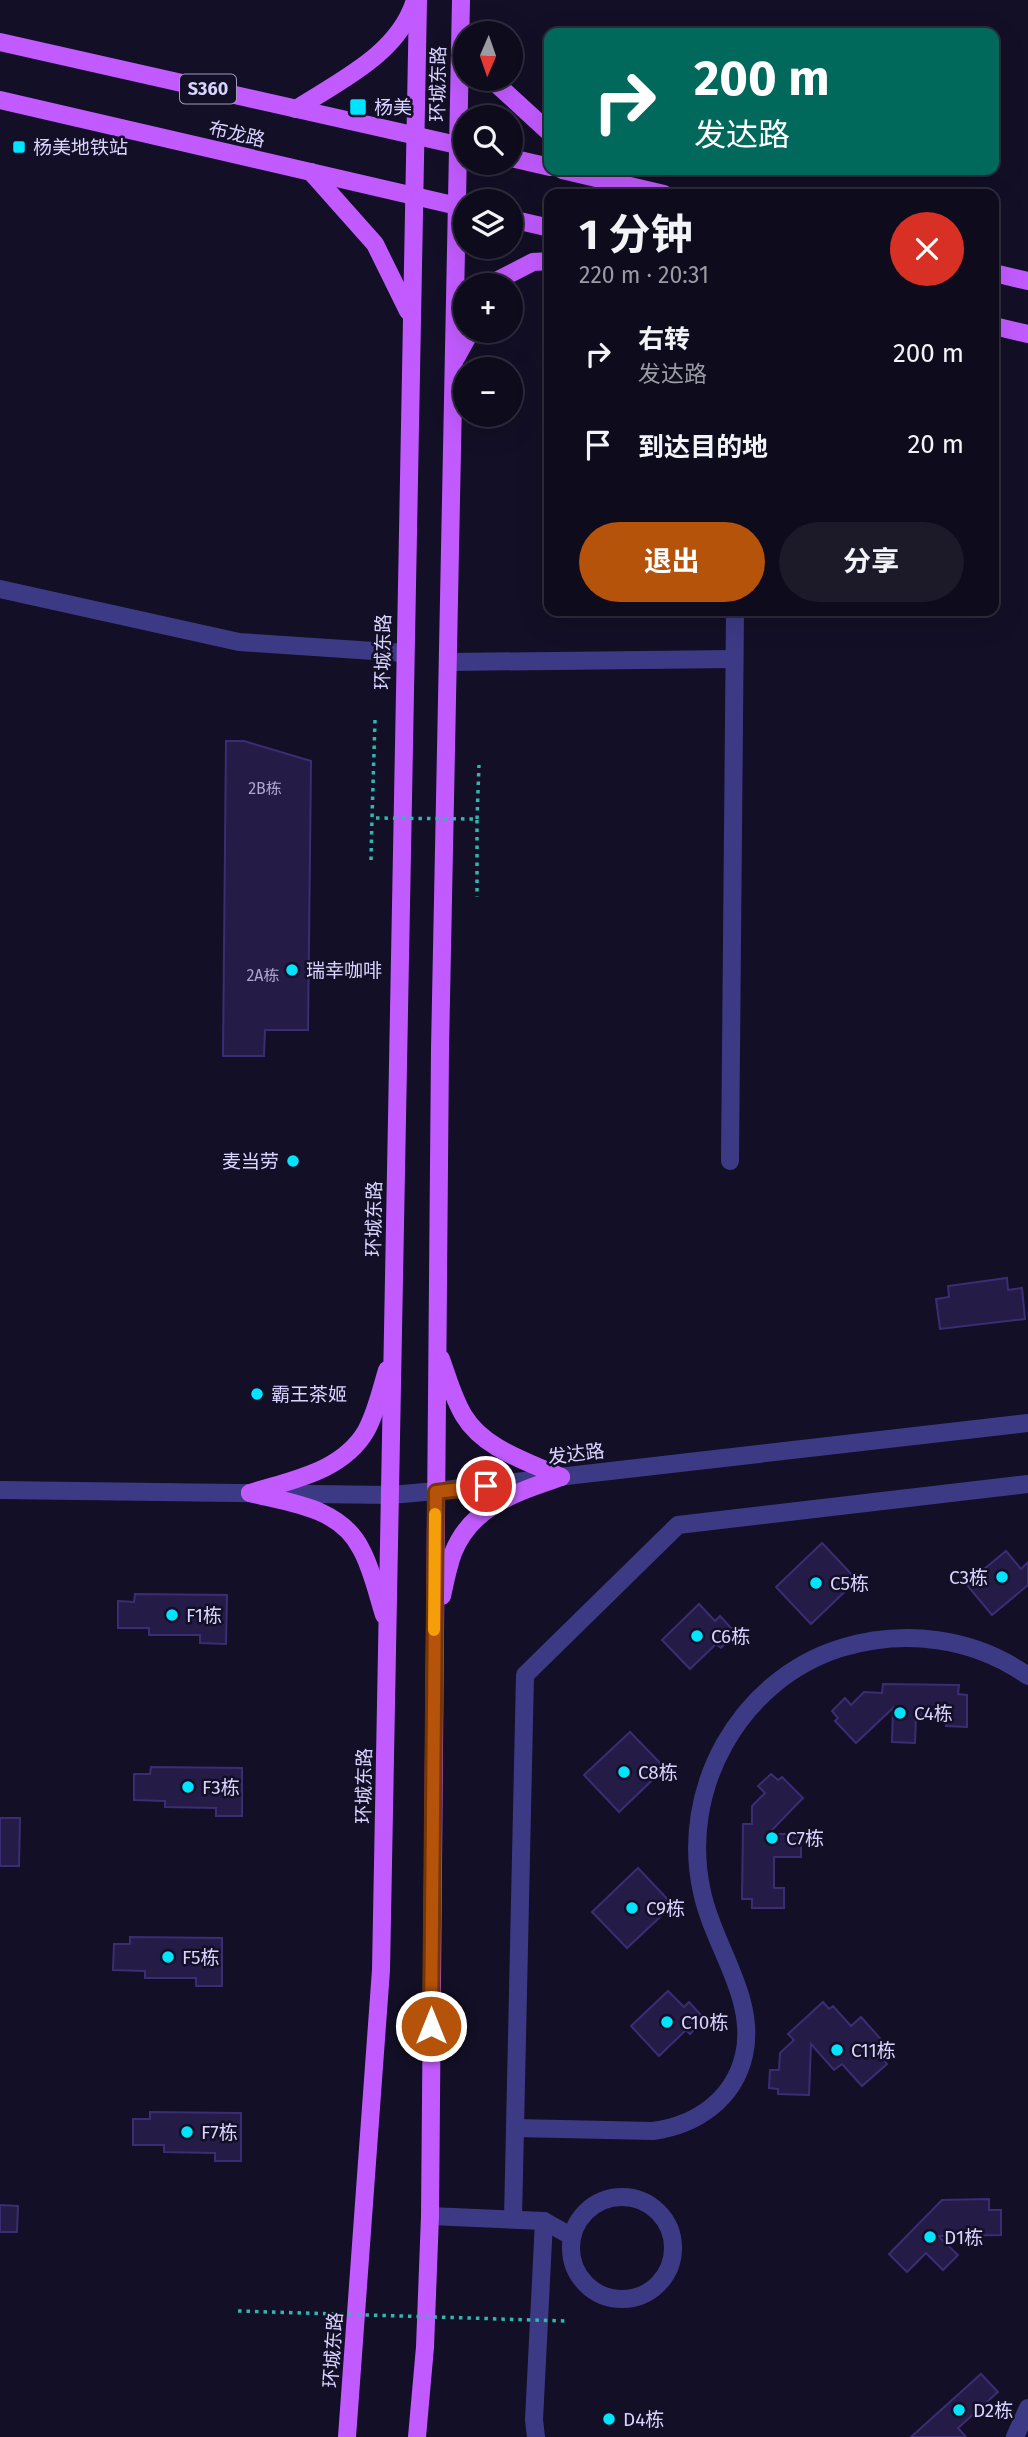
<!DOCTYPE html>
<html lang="zh">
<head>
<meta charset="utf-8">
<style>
	:root { --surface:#0e0b1c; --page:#1c1929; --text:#f1f3f6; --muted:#9b9ba3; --line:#2e2b3b; --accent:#b45309 }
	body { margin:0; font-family:"Fira Sans","Noto Sans SC",sans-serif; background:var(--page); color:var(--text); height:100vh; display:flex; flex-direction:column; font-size:26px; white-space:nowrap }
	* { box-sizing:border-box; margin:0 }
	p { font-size:23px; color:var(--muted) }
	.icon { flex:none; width:38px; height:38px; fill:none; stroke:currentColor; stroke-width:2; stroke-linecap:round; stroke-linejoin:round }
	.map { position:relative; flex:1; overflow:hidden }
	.drawer { position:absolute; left:544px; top:189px; width:455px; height:427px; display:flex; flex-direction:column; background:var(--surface); border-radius:14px; box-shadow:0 7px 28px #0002,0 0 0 2px var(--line) }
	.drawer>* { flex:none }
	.hud { position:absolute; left:544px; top:28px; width:455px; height:147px; border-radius:14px; box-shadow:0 7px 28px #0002,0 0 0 2px var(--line); background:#00695c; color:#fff; overflow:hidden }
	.needle { width:46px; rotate:182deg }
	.fabs { position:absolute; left:453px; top:21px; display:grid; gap:14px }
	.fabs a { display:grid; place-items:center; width:70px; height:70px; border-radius:50%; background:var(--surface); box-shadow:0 7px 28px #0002,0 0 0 2px var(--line); font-size:35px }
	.pin { position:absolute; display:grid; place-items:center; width:60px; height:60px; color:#fff; margin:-30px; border:4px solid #fff; border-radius:50%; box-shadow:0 2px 7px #0007 }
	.me { position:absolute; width:77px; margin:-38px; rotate:0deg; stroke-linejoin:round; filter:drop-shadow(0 0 5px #0008) }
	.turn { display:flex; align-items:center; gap:24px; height:147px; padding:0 35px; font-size:32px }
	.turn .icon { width:91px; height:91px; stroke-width:2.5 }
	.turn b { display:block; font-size:49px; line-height:60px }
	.round { display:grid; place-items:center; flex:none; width:74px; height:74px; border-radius:37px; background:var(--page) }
	.headline { display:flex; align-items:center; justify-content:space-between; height:119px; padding:0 35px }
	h1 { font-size:42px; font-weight:700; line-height:52px }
	.cta { display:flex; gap:14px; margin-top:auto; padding:14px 35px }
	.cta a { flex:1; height:80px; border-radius:42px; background:var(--accent); color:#fff; font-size:28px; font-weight:700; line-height:80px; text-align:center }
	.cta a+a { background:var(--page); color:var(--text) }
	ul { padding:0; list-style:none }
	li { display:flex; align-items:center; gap:21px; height:91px; padding:0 35px }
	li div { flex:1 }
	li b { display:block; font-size:26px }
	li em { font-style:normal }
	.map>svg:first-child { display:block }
</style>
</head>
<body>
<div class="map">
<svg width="1028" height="2437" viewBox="0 0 1028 2437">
	<rect width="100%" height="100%" fill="#130f26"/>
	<g fill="#241b47" stroke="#3b2d73" stroke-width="2">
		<path d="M226,741h18l67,20 -3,269h-43l-1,26h-41z"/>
		<path d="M1007,1278l1,12 14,-2 3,31 -85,10 -4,-30 13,-2 -1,-11z"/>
		<path d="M822,1543l35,37 -46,44 -35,-37z"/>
		<path d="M1006,1551l15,18 7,-7v23l-36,30 -26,-31z"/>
		<path d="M135,1594l92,1 -1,49 -26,-1v-8h-51v-7h-31v-27l16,1z"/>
		<path d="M699,1604l16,17 5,-5 12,13 -5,5 4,4 -10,10 -5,-4 -26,25 -28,-29z"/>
		<path d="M883,1684l76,1 -1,9 9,1v32l-21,-1 1,-10h-31l-1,27 -23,-1 1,-34 -37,35 -21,-22 3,-3 -6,-7 13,-13 6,7 13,-13 18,1z"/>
		<path d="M630,1732l35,36 -46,44 -35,-37z"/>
		<path d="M151,1767l91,1v48h-26v-8l-51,-1v-6l-31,-1v-26h16z"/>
		<path d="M771,1774l7,6 4,-3 21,21 -35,36h33v23h-27v31h10v20h-32v-9h-10l1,-75h9v-18l13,-13 -7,-7z"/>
		<path d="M0,1818h20l-1,48h-19z"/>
		<path d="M638,1868l35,37 -46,43 -35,-36z"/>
		<path d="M130,1937l92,1v48h-26v-8h-51v-7l-32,-1 1,-26h16z"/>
		<path d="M668,1991l16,16 5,-5 12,13 -5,5 4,4 -10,10 -4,-4 -27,26 -28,-30z"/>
		<path d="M823,2002l6,7 4,-3 18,20 10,-9 32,36 -9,7 3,4 -25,22 -20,-22 -8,6 -23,-26 -2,51 -31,-1v-5l-9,-1 1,-18h9l1,-17 14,-13 -6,-6z"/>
		<path d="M150,2112l91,1v48h-26v-8l-51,-1v-7h-31v-26h17z"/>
		<path d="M989,2199v11h12v25l-63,1 20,19 -15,15 -17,-17 -19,19 -18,-18 53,-54z"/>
		<path d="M0,2205l18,1 -1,26h-17z"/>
		<path d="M981,2374l17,18 -40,36 8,9h-55z"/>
	</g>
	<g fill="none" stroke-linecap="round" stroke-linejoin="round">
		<g stroke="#2fb8b0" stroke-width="3.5" stroke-dasharray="3.5 5" stroke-linecap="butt">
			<path d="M477,819l2,-54"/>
			<path d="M371,860l1,-42"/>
		</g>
		<g stroke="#3d3a85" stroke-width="18">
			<path d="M0,589l239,53 165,11"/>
			<path d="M449,662l285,-3"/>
			<path d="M730,1161l5,-550"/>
			<path d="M0,1490l391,5 45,-4 592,-68"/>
			<path d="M515,2128l138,3c44,-6 81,-32 91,-76 13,-57 -31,-109 -42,-163 -23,-102 37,-212 139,-244 63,-19 132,-11 187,28"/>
			<circle cx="622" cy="2248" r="51"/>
			<path d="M430,2216l114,5 27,15"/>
			<path d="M513,2219l12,-544 153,-150 350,-41"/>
			<path d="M536,2437l-2,-17 10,-199"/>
			<path d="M1015,2437l13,-29"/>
		</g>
		<g stroke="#c25bff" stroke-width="18">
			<path d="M0,42l466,105"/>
			<path d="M491,79l59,54"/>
			<path d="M0,100l466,108"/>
			<path d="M296,109c43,-28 103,-55 119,-109"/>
			<path d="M511,158l39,9"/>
			<path d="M562,170l102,24"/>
			<path d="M311,172l64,72 33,67"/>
			<path d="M511,219l39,9"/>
			<path d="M994,273l34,8"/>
			<path d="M495,285l3,-5 35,-18 17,-1"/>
			<path d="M994,326l34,8"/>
			<path d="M456,358l15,-27"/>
			<path d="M441,1359c7,19 12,39 23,57 20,33 63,45 97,61"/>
			<path d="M250,1493c41,-13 92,-21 116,-62 10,-18 15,-41 21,-61"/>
			<path d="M250,1493c40,10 90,14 111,56 11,20 16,44 23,66"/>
			<path d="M442,1596c3,-14 6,-29 11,-43 19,-48 65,-61 108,-76"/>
			<path d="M347,2437l34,-467 37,-1970"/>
			<path d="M417,2437l8,-90 5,-131 10,-1167 21,-1049"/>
		</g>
		<g stroke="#2fb8b0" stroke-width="3.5" stroke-dasharray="3.5 5" stroke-linecap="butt">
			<path d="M375,720l-3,98 105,1v78"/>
			<path d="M238,2311l328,10"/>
		</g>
	</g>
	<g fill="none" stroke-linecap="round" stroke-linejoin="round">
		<defs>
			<path id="route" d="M431,2026l5,-534 50,-6"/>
		</defs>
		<use href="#route" stroke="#753606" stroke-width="18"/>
		<use href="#route" stroke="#b45309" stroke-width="12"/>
		<path stroke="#f59e0b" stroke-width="12" d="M434,1630l1,-116"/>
	</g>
	<g fill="#00e5ff" stroke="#130f26" stroke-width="2.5">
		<rect x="349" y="98" width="18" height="18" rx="3.5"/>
		<rect x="12" y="140" width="14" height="14" rx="3.5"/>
		<circle cx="292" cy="970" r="7"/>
		<circle cx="293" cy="1161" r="7"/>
		<circle cx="257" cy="1394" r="7"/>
		<circle cx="1002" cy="1577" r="7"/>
		<circle cx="816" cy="1583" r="7"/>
		<circle cx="172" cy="1615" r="7"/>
		<circle cx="697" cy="1636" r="7"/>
		<circle cx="900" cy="1713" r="7"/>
		<circle cx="624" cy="1772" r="7"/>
		<circle cx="188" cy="1787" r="7"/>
		<circle cx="772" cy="1838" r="7"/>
		<circle cx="632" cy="1908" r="7"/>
		<circle cx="168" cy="1957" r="7"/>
		<circle cx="667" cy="2022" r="7"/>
		<circle cx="837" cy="2050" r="7"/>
		<circle cx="187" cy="2132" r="7"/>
		<circle cx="930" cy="2237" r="7"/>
		<circle cx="959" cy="2410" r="7"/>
		<circle cx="609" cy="2419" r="7"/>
	</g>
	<g text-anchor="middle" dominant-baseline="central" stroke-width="5" stroke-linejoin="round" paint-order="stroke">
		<g font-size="16" fill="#aca6d1">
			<text x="265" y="788">2B栋</text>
			<text x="263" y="975">2A栋</text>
		</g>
		<rect fill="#130f26" stroke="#9e99be" stroke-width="2" x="180" y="74.5" width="56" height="29" rx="5"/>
		<g font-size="18" font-weight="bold" fill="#d9d4ff">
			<text x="208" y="89">S360</text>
		</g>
		<g font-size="19" fill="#d9d4ff" stroke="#130f26">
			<text transform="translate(438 84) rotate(-89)">环城东路</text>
			<text transform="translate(237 134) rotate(13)">布龙路</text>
			<text transform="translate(383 652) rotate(-89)">环城东路</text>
			<text transform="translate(374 1219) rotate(-89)">环城东路</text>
			<text transform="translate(576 1454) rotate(-7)">发达路</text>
			<text transform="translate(364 1786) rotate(-89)">环城东路</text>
			<text transform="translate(333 2350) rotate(-86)">环城东路</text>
		</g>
		<g font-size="19" fill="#d9d4ff" stroke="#130f26" text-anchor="start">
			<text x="374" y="107">杨美</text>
			<text x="33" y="147">杨美地铁站</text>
			<text x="306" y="970">瑞幸咖啡</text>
			<text x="279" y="1161" text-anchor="end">麦当劳</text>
			<text x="271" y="1394">霸王茶姬</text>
			<text x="988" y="1577" text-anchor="end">C3栋</text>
			<text x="830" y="1583">C5栋</text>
			<text x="186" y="1615">F1栋</text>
			<text x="711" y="1636">C6栋</text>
			<text x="914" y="1713">C4栋</text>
			<text x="638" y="1772">C8栋</text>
			<text x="202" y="1787">F3栋</text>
			<text x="786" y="1838">C7栋</text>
			<text x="646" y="1908">C9栋</text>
			<text x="182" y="1957">F5栋</text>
			<text x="681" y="2022">C10栋</text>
			<text x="851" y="2050">C11栋</text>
			<text x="201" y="2132">F7栋</text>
			<text x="944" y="2237">D1栋</text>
			<text x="973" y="2410">D2栋</text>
			<text x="623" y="2419">D4栋</text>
		</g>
	</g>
</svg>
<div class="fabs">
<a><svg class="needle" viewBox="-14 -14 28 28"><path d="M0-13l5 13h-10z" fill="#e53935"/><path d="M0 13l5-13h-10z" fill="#9b9ba3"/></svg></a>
<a><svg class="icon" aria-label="search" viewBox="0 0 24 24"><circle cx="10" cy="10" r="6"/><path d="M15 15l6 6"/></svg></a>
<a><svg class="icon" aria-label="layers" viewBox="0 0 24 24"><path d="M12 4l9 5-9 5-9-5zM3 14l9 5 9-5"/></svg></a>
<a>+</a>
<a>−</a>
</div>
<div class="pin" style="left:486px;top:1486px;background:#d93025"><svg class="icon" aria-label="arrive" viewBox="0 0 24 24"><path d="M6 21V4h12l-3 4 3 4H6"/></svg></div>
<svg class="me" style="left:431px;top:2026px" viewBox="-20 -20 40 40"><circle r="17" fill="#b45309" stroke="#fff" stroke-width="3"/><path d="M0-11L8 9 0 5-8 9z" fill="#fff"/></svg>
<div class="hud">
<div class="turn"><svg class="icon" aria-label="right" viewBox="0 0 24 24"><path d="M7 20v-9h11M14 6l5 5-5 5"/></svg><div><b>200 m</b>发达路</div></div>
</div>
<section class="drawer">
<div class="headline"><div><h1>1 分钟</h1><p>220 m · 20:31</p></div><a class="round" style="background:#d93025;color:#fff"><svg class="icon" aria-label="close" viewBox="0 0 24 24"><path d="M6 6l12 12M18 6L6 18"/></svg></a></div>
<ul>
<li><svg class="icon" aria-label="right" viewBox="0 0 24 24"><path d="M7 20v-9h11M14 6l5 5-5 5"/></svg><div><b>右转</b><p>发达路</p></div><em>200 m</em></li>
<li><svg class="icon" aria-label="arrive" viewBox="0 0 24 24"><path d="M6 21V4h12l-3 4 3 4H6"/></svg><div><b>到达目的地</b></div><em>20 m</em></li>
</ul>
<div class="cta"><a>退出</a><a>分享</a></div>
</section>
</div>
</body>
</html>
